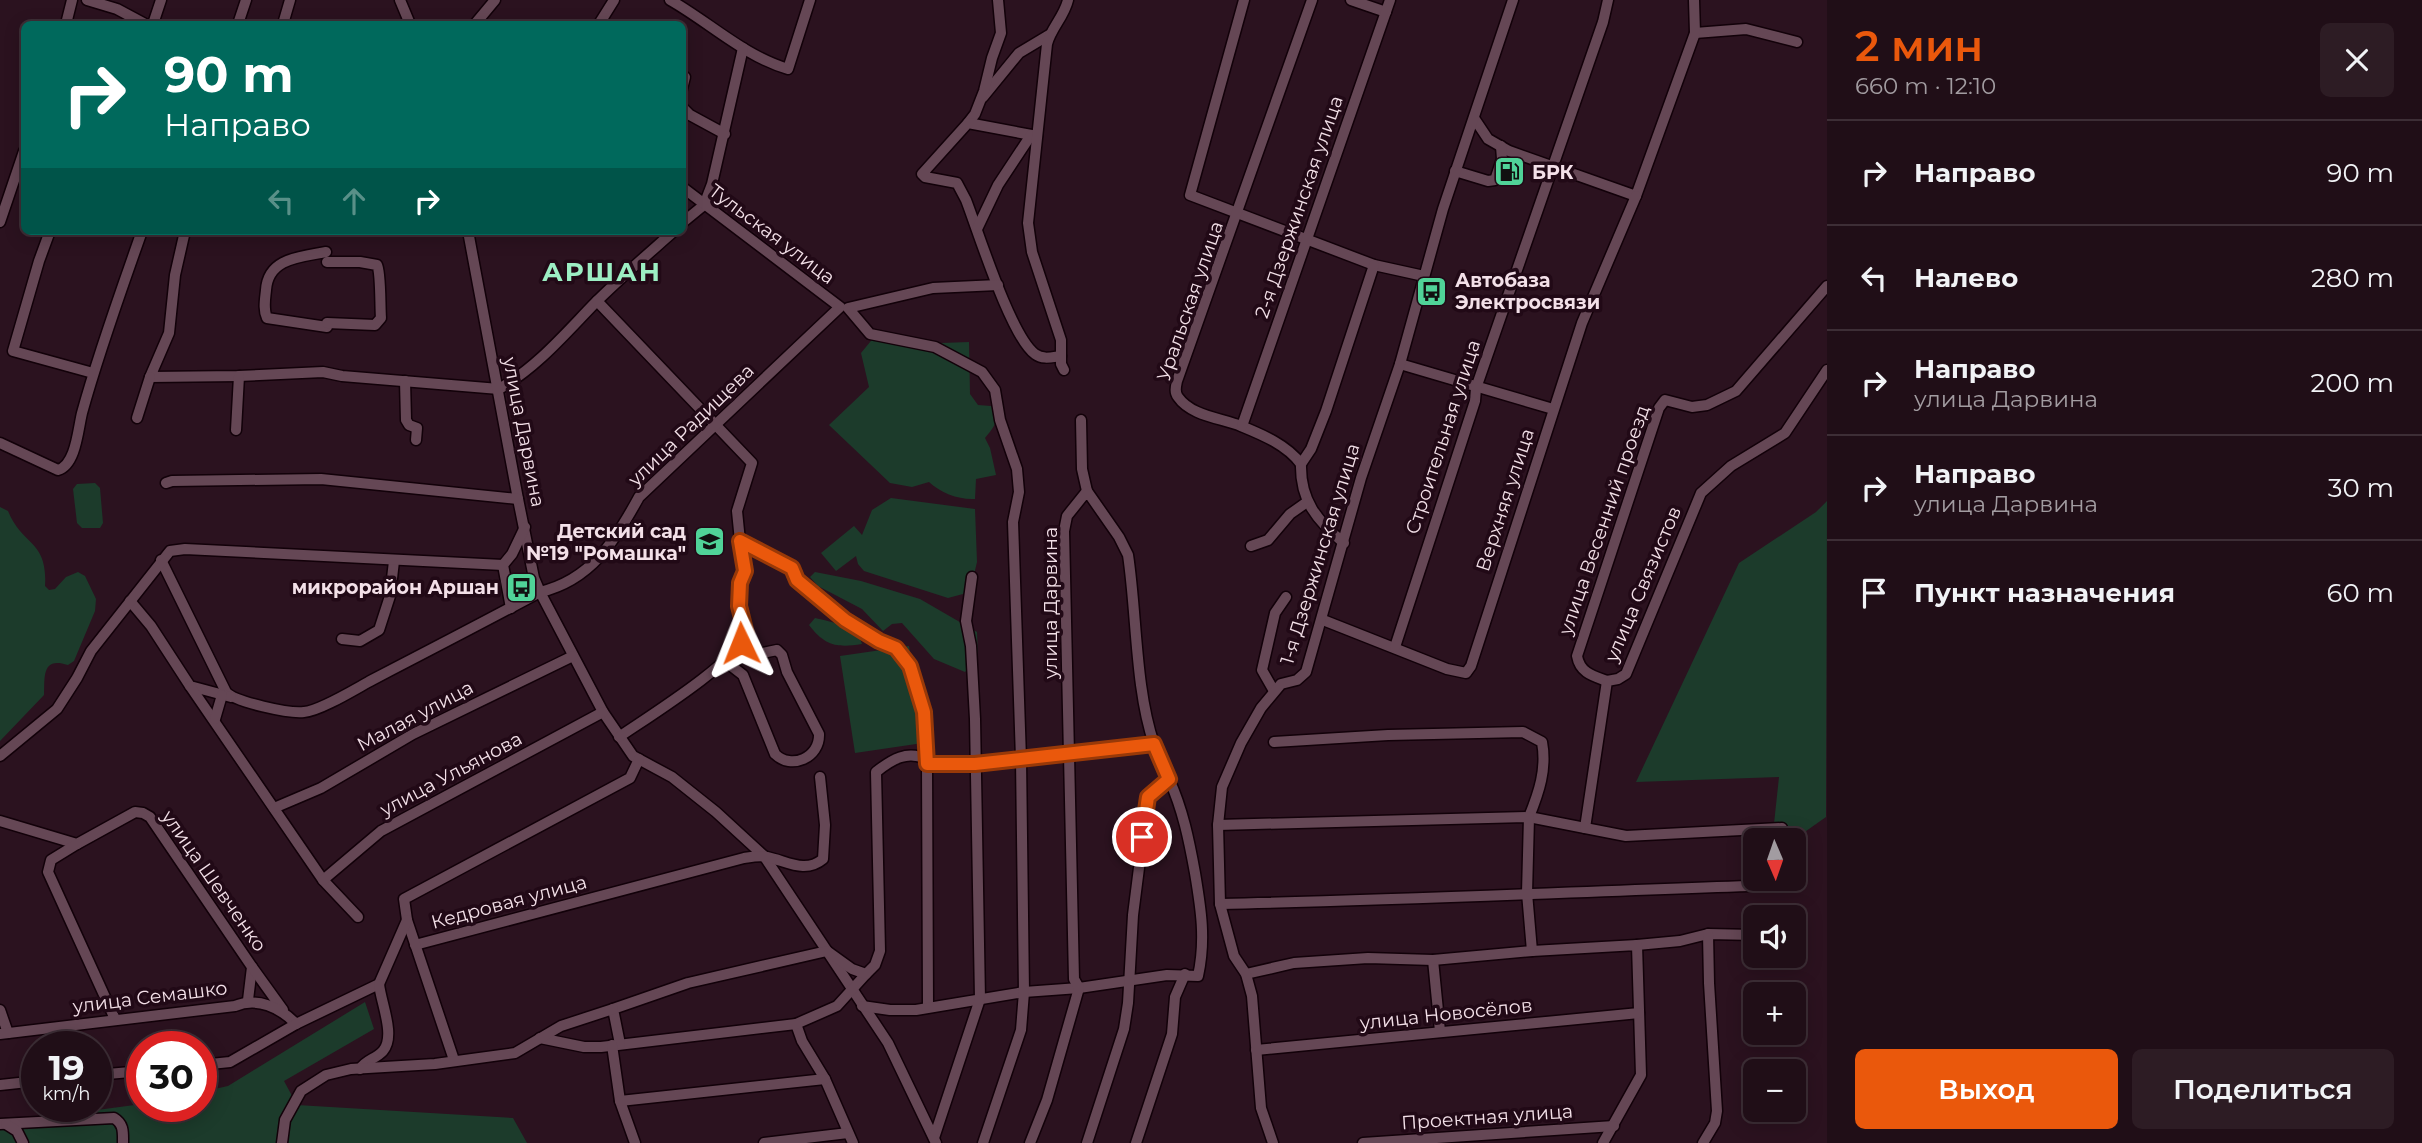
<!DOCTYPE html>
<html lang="ru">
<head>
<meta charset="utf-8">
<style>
	:root { --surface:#200e17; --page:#2d1c24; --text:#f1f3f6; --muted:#a29ca1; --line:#3d2e36; --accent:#ea580c }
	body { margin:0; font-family:Montserrat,sans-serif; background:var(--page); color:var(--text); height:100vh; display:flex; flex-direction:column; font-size:26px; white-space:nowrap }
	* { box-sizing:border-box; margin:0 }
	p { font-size:23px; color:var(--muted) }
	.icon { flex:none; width:38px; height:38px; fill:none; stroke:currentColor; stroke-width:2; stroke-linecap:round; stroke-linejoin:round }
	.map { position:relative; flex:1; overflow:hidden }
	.sheet { display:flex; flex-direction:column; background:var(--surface); width:595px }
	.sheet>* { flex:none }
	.guide { position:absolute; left:21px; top:21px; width:665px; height:214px; border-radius:10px; box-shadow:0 4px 18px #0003,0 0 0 2px var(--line); background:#00695c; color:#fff; overflow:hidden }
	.needle { width:46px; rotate:178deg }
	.buttons { position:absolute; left:1743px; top:828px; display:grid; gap:14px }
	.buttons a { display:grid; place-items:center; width:63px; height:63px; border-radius:10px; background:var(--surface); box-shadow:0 4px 18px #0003,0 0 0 2px var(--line); font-size:35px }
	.speed { position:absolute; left:21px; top:1031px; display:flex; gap:14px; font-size:35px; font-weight:700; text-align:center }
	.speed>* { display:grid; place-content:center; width:91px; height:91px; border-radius:50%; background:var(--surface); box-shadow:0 4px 18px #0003,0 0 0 2px var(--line); line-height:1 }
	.speed small { font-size:18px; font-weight:400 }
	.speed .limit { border:10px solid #d22; background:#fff; color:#111 }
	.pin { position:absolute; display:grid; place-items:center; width:60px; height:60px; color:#fff; margin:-30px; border:4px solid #fff; border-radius:50%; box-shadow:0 2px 7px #0007 }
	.me { position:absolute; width:77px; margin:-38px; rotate:358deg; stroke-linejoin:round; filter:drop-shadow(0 0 5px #0008) }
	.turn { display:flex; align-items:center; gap:24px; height:147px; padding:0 28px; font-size:32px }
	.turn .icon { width:91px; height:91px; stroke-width:2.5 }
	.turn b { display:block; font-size:49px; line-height:60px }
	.lanes { display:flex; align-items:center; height:66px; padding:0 28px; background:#0003; justify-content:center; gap:35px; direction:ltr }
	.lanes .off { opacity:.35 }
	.round { display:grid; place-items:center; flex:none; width:74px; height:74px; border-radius:10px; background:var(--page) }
	.head { display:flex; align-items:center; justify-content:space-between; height:119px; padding:0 28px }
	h1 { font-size:42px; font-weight:600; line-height:52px; color:var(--accent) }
	.action { display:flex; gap:14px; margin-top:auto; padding:14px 28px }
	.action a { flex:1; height:80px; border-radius:10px; background:var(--accent); color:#fff; font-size:28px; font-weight:600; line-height:80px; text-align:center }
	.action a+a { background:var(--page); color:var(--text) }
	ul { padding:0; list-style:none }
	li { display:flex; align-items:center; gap:21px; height:105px; padding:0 28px; border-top:2px solid var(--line) }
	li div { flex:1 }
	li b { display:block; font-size:26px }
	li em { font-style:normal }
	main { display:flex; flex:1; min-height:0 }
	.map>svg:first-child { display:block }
</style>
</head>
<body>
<main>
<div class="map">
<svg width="1827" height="1143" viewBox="0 0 1827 1143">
	<rect width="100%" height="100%" fill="#2b121f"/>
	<g fill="#1c3b2b">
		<path d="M875,336l38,8 56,-2 1,52 8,11 13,1c10,14 3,21 -6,32l5,10 6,27 -20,4 -1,20c-16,1 -34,-6 -46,-17l-17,5 -22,-4 -61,-58 40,-38 -8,-34z"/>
		<path d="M95,483l5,5 3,35 -3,5h-18l-5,-5 -4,-34 4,-5z"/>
		<path d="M891,498l84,11 2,53 -6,25 -8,7 -15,4 -84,-27 -6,-7 -2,-8 -20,15 -15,-18 33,-27 8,9 10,-25z"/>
		<path d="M1827,501l-1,316 -27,19 -26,-3 6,-56 -143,5 103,-219 77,-51z"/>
		<path d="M0,507l8,4c14,35 40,29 37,75l4,4 6,-1 11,-12 12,-5 7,4 11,23 -1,12 -21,50 -6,4c-27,-9 -23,13 -24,30l-44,46z"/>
		<path d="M815,572l46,9 59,18 57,33 1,26 -13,14 -31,-13 -32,-36 -10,1 -9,7 -21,-22 -44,-23 -8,-9z"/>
		<path d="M815,618c16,4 43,8 47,26 -25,4 -37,2 -53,-19z"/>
		<path d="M909,646l14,97 -68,10 -15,-97z"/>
		<path d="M365,1002l9,27 -90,52 13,24 216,13 14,25h-527v-20l142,-19 59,2v-14l27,-6z"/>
	</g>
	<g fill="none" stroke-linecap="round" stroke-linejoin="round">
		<defs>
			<g id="minor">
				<path d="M87,0l30,9 28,15"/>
				<path d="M400,0l10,24"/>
				<path d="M670,0c39,22 74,56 118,69l22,-69"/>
				<path d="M1244,0l-54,195 184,70 50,11"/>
				<path d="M1312,0l-135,381c-1,5 -3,11 1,16 13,19 43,21 63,29 22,9 46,19 60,38l10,-15 15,-38 48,-146"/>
				<path d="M1351,0l35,12"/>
				<path d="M66,24l6,-24"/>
				<path d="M153,24l8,-24"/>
				<path d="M238,24l8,-24"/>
				<path d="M283,24l7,-24"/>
				<path d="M475,24l20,-24"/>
				<path d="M599,24l15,-24"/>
				<path d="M1695,33l51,-4 51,13"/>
				<path d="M682,89l3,-12"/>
				<path d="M983,97l36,-44 30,-18"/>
				<path d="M682,107l8,8 35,19"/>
				<path d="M1474,118l14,21 21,12 127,45 59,-163 -1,-33"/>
				<path d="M968,123l7,-9 9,-23 8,-33 9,-25 -3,-33"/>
				<path d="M1037,136l-69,-13 -46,51 3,3 32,6 9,17c12,31 45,137 69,154 8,6 17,3 26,2"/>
				<path d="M1455,171l33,10 7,-1 7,-21 -1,-13"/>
				<path d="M0,222l24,-71"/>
				<path d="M682,223l22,-18 8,-21 31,-136"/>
				<path d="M977,229l21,-44 33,-50"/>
				<path d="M50,231l-11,30 -26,90 80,22"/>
				<path d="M185,231l-10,44 -6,58 -19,44 89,-1 84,-4 19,4 157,13c38,-22 65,-54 95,-85 26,-26 53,-49 80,-73"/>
				<path d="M468,231l50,268 16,79 6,14 63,120 30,44 39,21 44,35 48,44 124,187 48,100"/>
				<path d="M326,252c-26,5 -58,6 -60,38 -1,10 -3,19 1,28l60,9"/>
				<path d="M597,301l155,162 -15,48 3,30"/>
				<path d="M327,323l48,2 6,-7c-1,-11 0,-46 -4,-53l-17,-3h-33"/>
				<path d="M1400,364l153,45"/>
				<path d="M1064,370l-3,-6v-24l-29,-88 -4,-29 19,-179c4,-16 17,-27 21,-44"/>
				<path d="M405,381l1,39 3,5 8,3 -1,12"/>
				<path d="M137,418l13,-41"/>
				<path d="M1081,420l1,49 5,22"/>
				<path d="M1242,426l148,-426"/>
				<path d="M236,430l3,-54"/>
				<path d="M0,443l58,27c18,-5 20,-41 24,-57 17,-62 39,-122 60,-182"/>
				<path d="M1301,464c-1,36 16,57 43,79"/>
				<path d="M166,483l6,-2 149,-2 197,20"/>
				<path d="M1251,546l17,-6 22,-26 17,-12"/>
				<path d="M161,560l65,132c9,10 64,22 78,20 16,-1 53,-24 68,-32 56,-29 112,-58 168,-88 51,-12 75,-51 99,-95l201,-190 -158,-120"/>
				<path d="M130,601l21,25 39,60 41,11"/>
				<path d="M511,608l-8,-43 9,-11 13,-27"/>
				<path d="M1323,620l124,49 19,4 5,-7 111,-343 54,-127"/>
				<path d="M342,639l18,2 19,-11 11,-34 4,-35"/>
				<path d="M1395,647l80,-246 1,-13 127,-366 5,-22"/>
				<path d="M777,650l5,5 5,17 32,62c1,24 -28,36 -44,20l-32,-79 -18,-14z"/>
				<path d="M1607,681c-14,-5 -27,-8 -30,-25l82,-248 6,-8 27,7 15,-2 29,-14 91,-105"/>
				<path d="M190,686l133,194 35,37"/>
				<path d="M1274,691l-12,-21 13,-57 11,-16"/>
				<path d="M215,719l7,-24"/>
				<path d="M619,737c26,-18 118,-75 126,-102 3,-11 -5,-21 -6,-31 -1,-15 3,-20 5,-31 3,-9 -3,-23 -4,-32l52,27 5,12 48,40 34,21 17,7 14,18 14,46 3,52h48l179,-20"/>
				<path d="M1274,742l114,-7 135,-3 19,10c5,27 -3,50 -13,75l56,11"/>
				<path d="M0,756l57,-47 20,-31 14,-27 79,-100 15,-2 318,16"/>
				<path d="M927,764l1,242"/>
				<path d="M274,808l47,-20 92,-54 160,-78"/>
				<path d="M0,821l77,23 58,-32 8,1 7,4 102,150 -4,33"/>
				<path d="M1218,825l311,-8 -2,76 5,58"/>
				<path d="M1782,828l-156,8 -41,-8 22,-147 11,-2 8,-5 75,-181 30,-27 54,-33 42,-63"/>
				<path d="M77,844l-26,16 -3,12 67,147"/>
				<path d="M323,880l58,-49 222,-119"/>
				<path d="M1220,904c186,-4 373,-13 559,-19"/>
				<path d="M415,945l329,-87c7,-1 16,-3 23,-1 20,4 38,17 56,2l2,-34 -5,-48"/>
				<path d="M1637,945l43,-4 28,-7 47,1"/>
				<path d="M1433,960l7,71"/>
				<path d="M252,967l31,43"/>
				<path d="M1246,974l48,-11 74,-5 65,2 99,-9 105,-6 4,130 -38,68"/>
				<path d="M862,1006l28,4h26l108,-18 55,-4 88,-13 31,1c8,-36 3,-67 -3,-103 -6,-33 -12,-63 -26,-94"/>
				<path d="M0,1010l8,23"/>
				<path d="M796,1024l6,17 23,38 28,64"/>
				<path d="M0,1034l235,-28c22,-9 45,1 61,18"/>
				<path d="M540,1038l44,9h17l195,-23 41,-18 29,-32"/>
				<path d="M620,1044l-7,-35 75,-26 139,-32 25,18 14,5 9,-9 5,-14 -4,-179c15,-12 32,-23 51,-12"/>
				<path d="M612,1045l8,56 15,42"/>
				<path d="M1256,1050l383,-37"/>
				<path d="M454,1060l-47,-140 -3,-21 226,-121 9,-19"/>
				<path d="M201,1065l29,-3 66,-38 83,-40 28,-64"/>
				<path d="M360,1069c5,-9 16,-10 23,-18 13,-15 -2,-48 -4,-67"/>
				<path d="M96,1075l46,-4"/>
				<path d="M0,1085l37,-4"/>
				<path d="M620,1101l205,-22"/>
				<path d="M0,1124l114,-6c10,6 9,14 9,25"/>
				<path d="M6,1124l11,7 6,12"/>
				<path d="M934,1138l46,-139 -5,-280 -4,-73 -5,-25 6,-44"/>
				<path d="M282,1143l3,-23 16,-29 25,-16 25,-6 84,-5 80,-11 46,-27 52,-17"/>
				<path d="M764,1143l84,-10"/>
				<path d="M983,1143l38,-113 3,-38 -3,-233 -8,-237 6,-30 -2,-23 -17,-49 -5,-30 -13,-18 -47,-25 -65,-13 -22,-26 85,-20 65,-3"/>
				<path d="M1030,1143l17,-43 32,-112 -5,-9 -10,-448 3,-15 20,-25 32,46 9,18c9,60 7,133 26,189 4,12 10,24 15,35l-21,18 -15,118 -5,88 -4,26 -37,114"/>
				<path d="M1136,1143l36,-109 3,-37 10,-23"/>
				<path d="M1273,1143l-12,-35 -9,-112 -6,-22 -12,-18 -14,-52 -2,-79 4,-38 19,-44 20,-35 20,-24 16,-4 9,-8 55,-194 39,-114 43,-155 70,-209"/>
				<path d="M1363,1143l251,-17"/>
				<path d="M1703,1143l12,-20 2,-12 -8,-128 -1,-49"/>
			</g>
		</defs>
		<use href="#minor" stroke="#120109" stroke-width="13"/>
		<use href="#minor" stroke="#654755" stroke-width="10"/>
	</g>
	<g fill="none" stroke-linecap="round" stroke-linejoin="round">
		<defs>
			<path id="route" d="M741,643l5,-9 -7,-28 1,-23 5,-12 -5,-30 52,27 5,12 48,40 34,21 17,7 14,18 14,46 3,52h48l179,-20 15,35 -21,18 -6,40"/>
		</defs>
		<use href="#route" stroke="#983908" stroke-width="18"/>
		<use href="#route" stroke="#ea580c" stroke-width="12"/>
	</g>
	<defs>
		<symbol id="fuel-square" viewBox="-11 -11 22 22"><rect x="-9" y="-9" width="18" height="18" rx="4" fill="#50d398" stroke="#210916"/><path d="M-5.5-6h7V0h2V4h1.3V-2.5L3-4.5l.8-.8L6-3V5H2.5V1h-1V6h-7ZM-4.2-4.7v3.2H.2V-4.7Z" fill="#111"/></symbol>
		<symbol id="bus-square" viewBox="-11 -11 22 22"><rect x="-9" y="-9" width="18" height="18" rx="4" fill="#50d398" stroke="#210916"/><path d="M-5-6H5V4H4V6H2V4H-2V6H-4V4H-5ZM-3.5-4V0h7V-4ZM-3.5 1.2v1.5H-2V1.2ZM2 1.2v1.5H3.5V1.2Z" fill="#111"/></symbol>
		<symbol id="school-square" viewBox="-11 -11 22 22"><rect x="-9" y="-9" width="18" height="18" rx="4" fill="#50d398" stroke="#210916"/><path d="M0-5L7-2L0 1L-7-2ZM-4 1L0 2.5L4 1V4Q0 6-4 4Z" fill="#111"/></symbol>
	</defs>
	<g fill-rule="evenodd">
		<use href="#fuel-square" x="1492" y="154" width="35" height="35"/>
		<use href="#bus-square" x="1414" y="274" width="35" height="35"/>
		<use href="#school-square" x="692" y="524" width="35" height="35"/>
		<use href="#bus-square" x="504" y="570" width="35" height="35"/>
	</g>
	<g text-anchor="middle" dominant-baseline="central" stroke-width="7" stroke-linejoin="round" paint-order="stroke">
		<g font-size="19" font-weight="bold" fill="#f3e0e8" stroke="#210916" text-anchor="start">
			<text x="1532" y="172">БРК</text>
			<text x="1455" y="280">Автобаза<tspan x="1455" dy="22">Электросвязи</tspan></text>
			<text x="686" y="531" text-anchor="end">Детский сад<tspan x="686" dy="22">№19 "Ромашка"</tspan></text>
			<text x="499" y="587" text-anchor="end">микрорайон Аршан</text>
		</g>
		<g font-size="19" fill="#f3e0e8" stroke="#210916">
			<text transform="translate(1299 207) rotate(-71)">2-я Дзержинская улица</text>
			<text transform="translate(772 234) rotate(37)">Тульская улица</text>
			<text transform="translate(1190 301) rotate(-71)">Уральская улица</text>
			<text transform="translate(691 425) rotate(-44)">улица Радищева</text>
			<text transform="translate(524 432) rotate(79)">улица Дарвина</text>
			<text transform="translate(1443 437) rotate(-72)">Строительная улица</text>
			<text transform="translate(1505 500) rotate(-72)">Верхняя улица</text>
			<text transform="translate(1604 520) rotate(-71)">улица Весенний проезд</text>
			<text transform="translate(1320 554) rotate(-73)">1-я Дзержинская улица</text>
			<text transform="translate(1643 584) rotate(-67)">улица Связистов</text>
			<text transform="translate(1050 603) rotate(-90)">улица Дарвина</text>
			<text transform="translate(415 716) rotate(-28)">Малая улица</text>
			<text transform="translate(451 774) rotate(-28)">улица Ульянова</text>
			<text transform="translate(214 881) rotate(55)">улица Шевченко</text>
			<text transform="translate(509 902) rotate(-15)">Кедровая улица</text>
			<text transform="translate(150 997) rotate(-7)">улица Семашко</text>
			<text transform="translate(1446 1014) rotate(-6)">улица Новосёлов</text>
			<text transform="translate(1487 1117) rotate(-4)">Проектная улица</text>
		</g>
		<g font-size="26" font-weight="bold" letter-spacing="2" fill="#9ceec3" stroke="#210916">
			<text x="602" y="272">АРШАН</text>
		</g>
	</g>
</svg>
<div class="buttons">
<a><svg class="needle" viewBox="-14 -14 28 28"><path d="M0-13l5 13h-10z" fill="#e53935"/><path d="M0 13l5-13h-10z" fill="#a29ca1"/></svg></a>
<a><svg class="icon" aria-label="sound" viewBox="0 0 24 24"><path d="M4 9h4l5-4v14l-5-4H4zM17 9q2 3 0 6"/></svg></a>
<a>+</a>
<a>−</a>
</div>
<div class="speed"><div>19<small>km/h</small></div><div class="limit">30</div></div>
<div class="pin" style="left:1142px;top:837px;background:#d93025"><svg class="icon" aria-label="arrive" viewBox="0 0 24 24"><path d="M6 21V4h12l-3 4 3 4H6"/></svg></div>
<svg class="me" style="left:741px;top:643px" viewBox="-20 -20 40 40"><path d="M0-17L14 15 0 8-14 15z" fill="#ea580c" stroke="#fff" stroke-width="4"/></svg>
<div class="guide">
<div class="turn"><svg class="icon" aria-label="right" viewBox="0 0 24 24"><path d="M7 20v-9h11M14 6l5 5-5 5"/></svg><div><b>90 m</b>Направо</div></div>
<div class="lanes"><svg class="icon off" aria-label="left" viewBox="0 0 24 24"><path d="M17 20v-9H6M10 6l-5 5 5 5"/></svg><svg class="icon off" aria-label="ahead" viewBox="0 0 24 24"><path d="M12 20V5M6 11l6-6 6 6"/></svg><svg class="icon" aria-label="right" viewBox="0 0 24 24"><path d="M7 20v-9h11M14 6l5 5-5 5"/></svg></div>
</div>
</div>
<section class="sheet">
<div class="head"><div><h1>2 мин</h1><p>660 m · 12:10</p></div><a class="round"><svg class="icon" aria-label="close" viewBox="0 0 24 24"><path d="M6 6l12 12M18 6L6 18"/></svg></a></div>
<ul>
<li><svg class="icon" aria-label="right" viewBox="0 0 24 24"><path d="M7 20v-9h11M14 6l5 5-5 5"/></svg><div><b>Направо</b></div><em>90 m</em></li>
<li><svg class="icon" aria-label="left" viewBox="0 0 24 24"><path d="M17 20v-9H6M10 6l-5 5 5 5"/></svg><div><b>Налево</b></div><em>280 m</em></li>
<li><svg class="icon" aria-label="right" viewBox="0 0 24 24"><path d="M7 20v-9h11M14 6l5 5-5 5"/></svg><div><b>Направо</b><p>улица Дарвина</p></div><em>200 m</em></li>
<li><svg class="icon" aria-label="right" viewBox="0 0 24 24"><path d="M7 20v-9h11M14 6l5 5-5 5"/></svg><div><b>Направо</b><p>улица Дарвина</p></div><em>30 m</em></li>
<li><svg class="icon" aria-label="arrive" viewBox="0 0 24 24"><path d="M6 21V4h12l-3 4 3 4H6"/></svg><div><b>Пункт назначения</b></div><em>60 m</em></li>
</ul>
<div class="action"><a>Выход</a><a>Поделиться</a></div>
</section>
</main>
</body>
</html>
